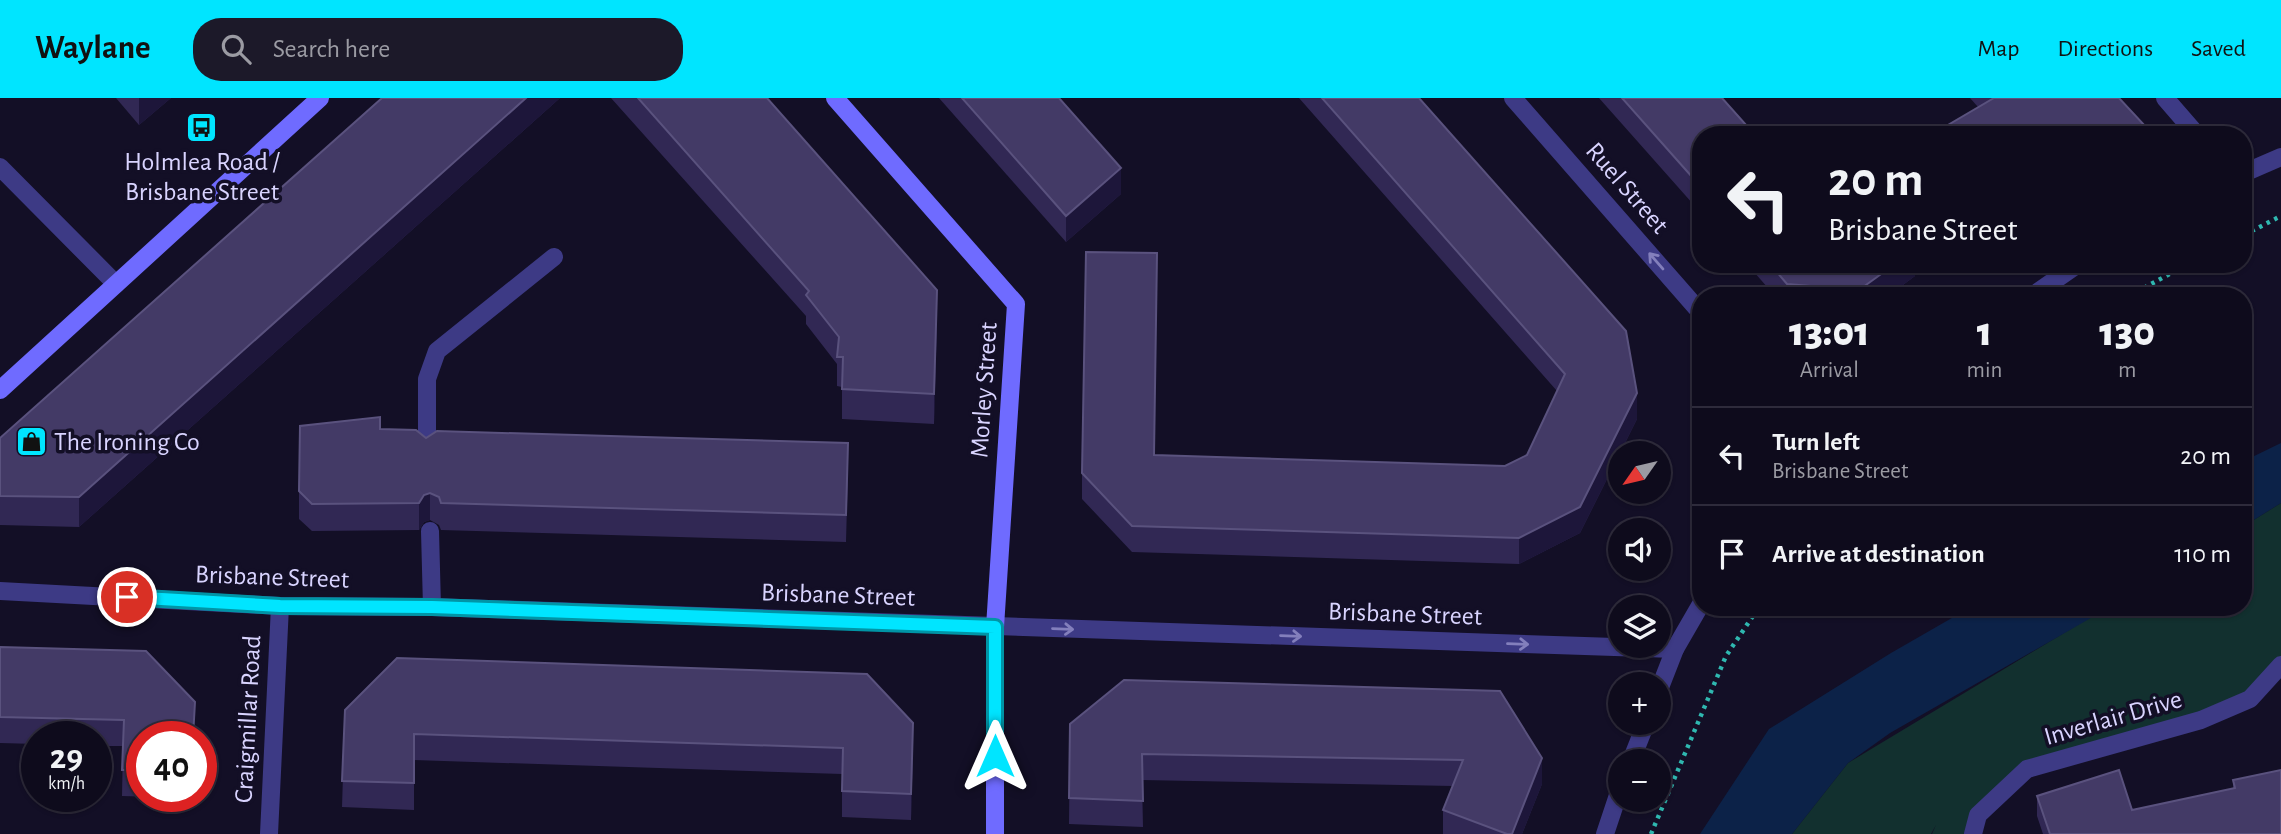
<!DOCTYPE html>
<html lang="en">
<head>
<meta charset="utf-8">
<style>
	:root { --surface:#0e0b1c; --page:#1c1929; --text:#f1f3f6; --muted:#9b9ba3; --line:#2e2b3b; --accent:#00e5ff }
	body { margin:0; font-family:"Alegreya Sans",sans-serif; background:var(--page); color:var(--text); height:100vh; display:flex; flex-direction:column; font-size:26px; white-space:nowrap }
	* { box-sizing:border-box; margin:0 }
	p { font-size:23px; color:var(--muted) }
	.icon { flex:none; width:38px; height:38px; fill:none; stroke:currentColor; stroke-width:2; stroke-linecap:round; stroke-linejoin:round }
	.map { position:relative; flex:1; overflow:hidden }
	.panel { position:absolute; left:1692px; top:189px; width:560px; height:329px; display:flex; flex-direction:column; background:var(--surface); border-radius:28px; box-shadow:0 2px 5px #0004,0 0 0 2px var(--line) }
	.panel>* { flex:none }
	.hud { position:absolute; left:1692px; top:28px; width:560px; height:147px; border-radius:28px; box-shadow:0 2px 5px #0004,0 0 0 2px var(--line); background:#0e0b1c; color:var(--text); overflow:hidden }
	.needle { width:46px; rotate:236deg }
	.buttons { position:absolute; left:1608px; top:343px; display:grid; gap:14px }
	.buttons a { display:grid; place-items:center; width:63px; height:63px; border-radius:50%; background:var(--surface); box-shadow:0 2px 5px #0004,0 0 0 2px var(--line); font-size:35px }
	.speed { position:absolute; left:21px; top:623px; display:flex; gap:14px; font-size:35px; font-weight:700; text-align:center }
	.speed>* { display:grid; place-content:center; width:91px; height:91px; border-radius:50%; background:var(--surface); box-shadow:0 2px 5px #0004,0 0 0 2px var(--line); line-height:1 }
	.speed small { font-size:18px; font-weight:400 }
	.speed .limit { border:10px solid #d22; background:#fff; color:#111 }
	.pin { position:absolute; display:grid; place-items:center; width:60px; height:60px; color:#fff; margin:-30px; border:4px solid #fff; border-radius:50%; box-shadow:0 2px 7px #0007 }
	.me { position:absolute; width:77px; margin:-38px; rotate:0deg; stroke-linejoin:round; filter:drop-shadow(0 0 5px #0008) }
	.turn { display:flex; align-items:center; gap:24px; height:147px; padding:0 21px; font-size:32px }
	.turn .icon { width:91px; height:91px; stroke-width:2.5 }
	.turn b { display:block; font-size:49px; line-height:60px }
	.eta { display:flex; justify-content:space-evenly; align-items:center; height:119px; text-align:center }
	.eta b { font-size:42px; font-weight:800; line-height:49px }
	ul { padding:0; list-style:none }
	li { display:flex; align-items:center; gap:21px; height:98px; padding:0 21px; border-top:2px solid var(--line) }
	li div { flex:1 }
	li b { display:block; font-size:26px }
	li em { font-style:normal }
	header { display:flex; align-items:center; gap:42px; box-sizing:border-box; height:98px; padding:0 35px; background:var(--accent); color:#111 }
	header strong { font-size:33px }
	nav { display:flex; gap:38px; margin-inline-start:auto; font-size:24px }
	.search { width:490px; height:63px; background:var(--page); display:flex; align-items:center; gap:18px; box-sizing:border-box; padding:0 24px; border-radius:28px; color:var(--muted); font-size:26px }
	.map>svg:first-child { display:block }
</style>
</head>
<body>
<header>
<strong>Waylane</strong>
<div class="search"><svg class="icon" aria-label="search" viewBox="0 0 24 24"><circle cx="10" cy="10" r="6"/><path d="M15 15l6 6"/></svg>Search here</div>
<nav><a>Map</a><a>Directions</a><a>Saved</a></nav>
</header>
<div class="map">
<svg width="2281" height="736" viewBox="0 0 2281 736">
	<rect width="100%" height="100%" fill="#130f26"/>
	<path fill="#12302f" d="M2281,405v162l-31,34 -222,70 -55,65h-41l4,-9 -5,9h-139l56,-71 259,-156h137v-81z"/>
	<g fill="#0c2248">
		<path d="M2281,345v60l-37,23v-65z"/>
		<path d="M1971,509h139l-220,126 -42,30 -56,71h-92l69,-105 122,-76z"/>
	</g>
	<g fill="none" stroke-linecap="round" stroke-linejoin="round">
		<g stroke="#2fb8b0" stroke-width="4.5" stroke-dasharray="3.5 5" stroke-linecap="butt">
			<path d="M2244,137l37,-19"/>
			<path d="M2129,198l59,-32"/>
			<path d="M1651,736l75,-178 33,-49"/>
		</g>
		<g stroke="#3d3a85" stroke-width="18">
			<path d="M427,356v-75l10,-28 117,-94"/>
			<path d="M430,433l2,76"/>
		</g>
		<g stroke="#3d3a85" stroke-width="18">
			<path d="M1513,0l188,215"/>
			<path d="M2165,0l32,37"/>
			<path d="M0,69l116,117"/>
			<path d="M2244,75l37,-16"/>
			<path d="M2032,198l46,-32"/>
			<path d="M0,493l280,15 152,1 1243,42"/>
			<path d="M1659,592l16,-41 26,-45"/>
			<path d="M1631,663l15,-38"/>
			<path d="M269,736l11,-228"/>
			<path d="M1605,736l15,-45"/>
			<path d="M1973,736l5,-19 49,-46 174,-49 49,-21 31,-34"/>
		</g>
		<g stroke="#6f6bff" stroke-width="18">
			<path d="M835,0l181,206 -21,323v207"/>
			<path d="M0,292l320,-292"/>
		</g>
	</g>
	<g fill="#312854">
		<path d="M116,0h55l-32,27z"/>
		<path d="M382,0h178l-481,429 -79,-2v-87z"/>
		<path d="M611,0h156l170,222 -3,104 -92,-5v-32l-5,-1v-22l-31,-40v-8z"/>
		<path d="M939,0h120l62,96 -55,48z"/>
		<path d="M1299,0h120l218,321 -57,114 -61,31 -387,-12 -50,-53v-26l73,-18 350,11 22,-11 30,-64z"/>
		<path d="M1599,0h123l-21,37v78z"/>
		<path d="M1970,0h149l27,37 -168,-28z"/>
		<path d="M1747,166h168v12l-27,20h-113z"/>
		<path d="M380,331l46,9 422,32 -2,72 -405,-12 -2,-5 -9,-5 -6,2 -5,8 -107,1 -13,-12v-28z"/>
		<path d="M0,549l195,81 -53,9v59h50v2l-70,-2 1,-50h-27v-9h-59v7l-37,-1z"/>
		<path d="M1500,593l42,93 -20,50h-79v-24l10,-24 -311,-6 1,47 -74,-3 1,-100z"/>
		<path d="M345,612l568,39 -2,71 -69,-3v-43l-428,-14v50l-72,-3z"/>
		<path d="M2233,682l48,54h-238l-6,-18v-20l95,14 101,-21z"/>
	</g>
	<g fill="#1d163a">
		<path d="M139,0h32l-32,27z"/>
		<path d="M526,0h34l-481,429v-30z"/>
		<path d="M2146,29v8h-14z"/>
		<path d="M1121,70v26l-55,48v-26z"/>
		<path d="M1895,166h20v12l-27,20h-29v-6z"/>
		<path d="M937,192v30l-3,104v-30z"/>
		<path d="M1637,295v26l-57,114 -61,31v-26z"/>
		<path d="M430,395v27l-6,2 -5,8v-27l5,-8z"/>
		<path d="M913,625v26l-2,71v-26z"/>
		<path d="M1542,660v26l-20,50h-10z"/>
	</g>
	<g fill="#433a66" stroke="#5a527e" stroke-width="2">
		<path d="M382,0h144l-447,399 -79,-1v-58z"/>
		<path d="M638,0h129l170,192 -3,104 -92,-5 1,-32h-6l2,-20 -33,-42 3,-4z"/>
		<path d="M962,0h97l62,70 -55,48z"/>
		<path d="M1322,0h97l207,233 11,62 -57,114 -61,31 -387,-12 -50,-53 4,-221 71,1 -3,202 351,11 22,-11 38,-81z"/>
		<path d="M1622,0h100l33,37h-54v52z"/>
		<path d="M1994,0h125l27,29 -14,8h-201z"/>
		<path d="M1770,166h125l-36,26 -72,-6z"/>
		<path d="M380,319v12l36,1 10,8 11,-7 411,12 -2,72 -405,-12 -2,-6 -9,-4 -6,2 -5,8 -107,1 -13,-13 1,-65z"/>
		<path d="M0,549l146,4 49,51 -2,35h-51v33h-20l2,-50 -124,-3z"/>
		<path d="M397,560l470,16 46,49 -2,71 -69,-3 1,-43 -429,-14v49l-72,-2 3,-71z"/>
		<path d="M1124,582l376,11 42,67 -30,76h-5l-64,-24 20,-50 -321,-6 1,47 -74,-3 1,-74z"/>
		<path d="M2119,672l13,40 103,-22 -2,-8 48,-10v64h-231l-13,-38z"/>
	</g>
	<defs><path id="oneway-shaft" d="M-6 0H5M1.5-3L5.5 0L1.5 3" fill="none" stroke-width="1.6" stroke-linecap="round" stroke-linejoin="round" transform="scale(1.75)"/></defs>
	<g stroke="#837fbc">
		<use href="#oneway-shaft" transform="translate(1656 163) rotate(-131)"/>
		<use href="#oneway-shaft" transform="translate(1063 531) rotate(2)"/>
		<use href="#oneway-shaft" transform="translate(1291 538) rotate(2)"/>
		<use href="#oneway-shaft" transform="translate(1518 546) rotate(2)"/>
	</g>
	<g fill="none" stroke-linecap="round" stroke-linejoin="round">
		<defs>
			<path id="route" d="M127,499l153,9 152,1 563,20v129"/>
		</defs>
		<use href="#route" stroke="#0095a6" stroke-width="18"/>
		<use href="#route" stroke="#00e5ff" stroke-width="12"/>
	</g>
	<defs>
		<symbol id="bus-square" viewBox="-11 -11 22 22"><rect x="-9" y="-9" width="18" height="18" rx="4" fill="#00e5ff" stroke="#130f26"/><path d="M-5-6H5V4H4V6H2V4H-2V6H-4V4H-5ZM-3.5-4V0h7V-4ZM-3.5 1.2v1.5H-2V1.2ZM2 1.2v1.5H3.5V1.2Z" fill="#111"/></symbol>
		<symbol id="shop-square" viewBox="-11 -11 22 22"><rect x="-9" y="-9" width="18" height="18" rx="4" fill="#00e5ff" stroke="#130f26"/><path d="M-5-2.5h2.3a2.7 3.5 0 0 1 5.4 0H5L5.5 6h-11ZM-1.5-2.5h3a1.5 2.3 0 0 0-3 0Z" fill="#111"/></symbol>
	</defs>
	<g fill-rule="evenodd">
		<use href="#bus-square" x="184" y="12" width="35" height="35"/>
		<use href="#shop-square" x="14" y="326" width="35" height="35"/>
	</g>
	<g text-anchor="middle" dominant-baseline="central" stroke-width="7" stroke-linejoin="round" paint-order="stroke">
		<g font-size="26" fill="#d9d4ff" stroke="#130f26">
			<text x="202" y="64">Holmlea Road /<tspan x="202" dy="30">Brisbane Street</tspan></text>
			<text x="54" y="344" text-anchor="start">The Ironing Co</text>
		</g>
		<g font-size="26" fill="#d9d4ff" stroke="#130f26">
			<text transform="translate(1627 90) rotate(49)">Ruel Street</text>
			<text transform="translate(984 292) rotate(-86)">Morley Street</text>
			<text transform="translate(272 479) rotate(2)">Brisbane Street</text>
			<text transform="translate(838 497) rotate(2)">Brisbane Street</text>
			<text transform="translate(1405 516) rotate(2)">Brisbane Street</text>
			<text transform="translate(2113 620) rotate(-16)">Inverlair Drive</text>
			<text transform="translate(248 621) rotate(-87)">Craigmillar Road</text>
		</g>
	</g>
</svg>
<div class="buttons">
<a><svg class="needle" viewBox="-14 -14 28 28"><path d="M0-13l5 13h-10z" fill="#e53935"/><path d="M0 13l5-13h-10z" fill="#9b9ba3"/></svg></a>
<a><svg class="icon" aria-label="sound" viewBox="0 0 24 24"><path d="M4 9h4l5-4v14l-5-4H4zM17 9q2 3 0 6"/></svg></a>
<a><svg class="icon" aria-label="layers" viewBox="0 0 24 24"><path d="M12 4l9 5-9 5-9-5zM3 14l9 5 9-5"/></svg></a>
<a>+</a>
<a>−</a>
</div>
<div class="speed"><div>29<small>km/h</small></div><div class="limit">40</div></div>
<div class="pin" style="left:127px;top:499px;background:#d93025"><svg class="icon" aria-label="arrive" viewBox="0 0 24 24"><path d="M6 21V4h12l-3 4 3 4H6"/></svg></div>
<svg class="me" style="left:995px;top:658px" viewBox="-20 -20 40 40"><path d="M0-17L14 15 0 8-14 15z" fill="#00e5ff" stroke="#fff" stroke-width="4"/></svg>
<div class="hud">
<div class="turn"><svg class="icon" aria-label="left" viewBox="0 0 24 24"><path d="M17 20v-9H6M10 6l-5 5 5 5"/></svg><div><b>20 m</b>Brisbane Street</div></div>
</div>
<section class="panel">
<div class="eta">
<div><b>13:01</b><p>Arrival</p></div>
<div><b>1</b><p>min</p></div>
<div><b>130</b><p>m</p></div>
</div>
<ul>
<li><svg class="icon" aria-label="left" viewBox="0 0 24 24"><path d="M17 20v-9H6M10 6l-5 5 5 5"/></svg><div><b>Turn left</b><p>Brisbane Street</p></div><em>20 m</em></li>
<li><svg class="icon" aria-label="arrive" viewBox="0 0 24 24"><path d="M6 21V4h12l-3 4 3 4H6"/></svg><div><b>Arrive at destination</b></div><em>110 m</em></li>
</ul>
</section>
</div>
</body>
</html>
